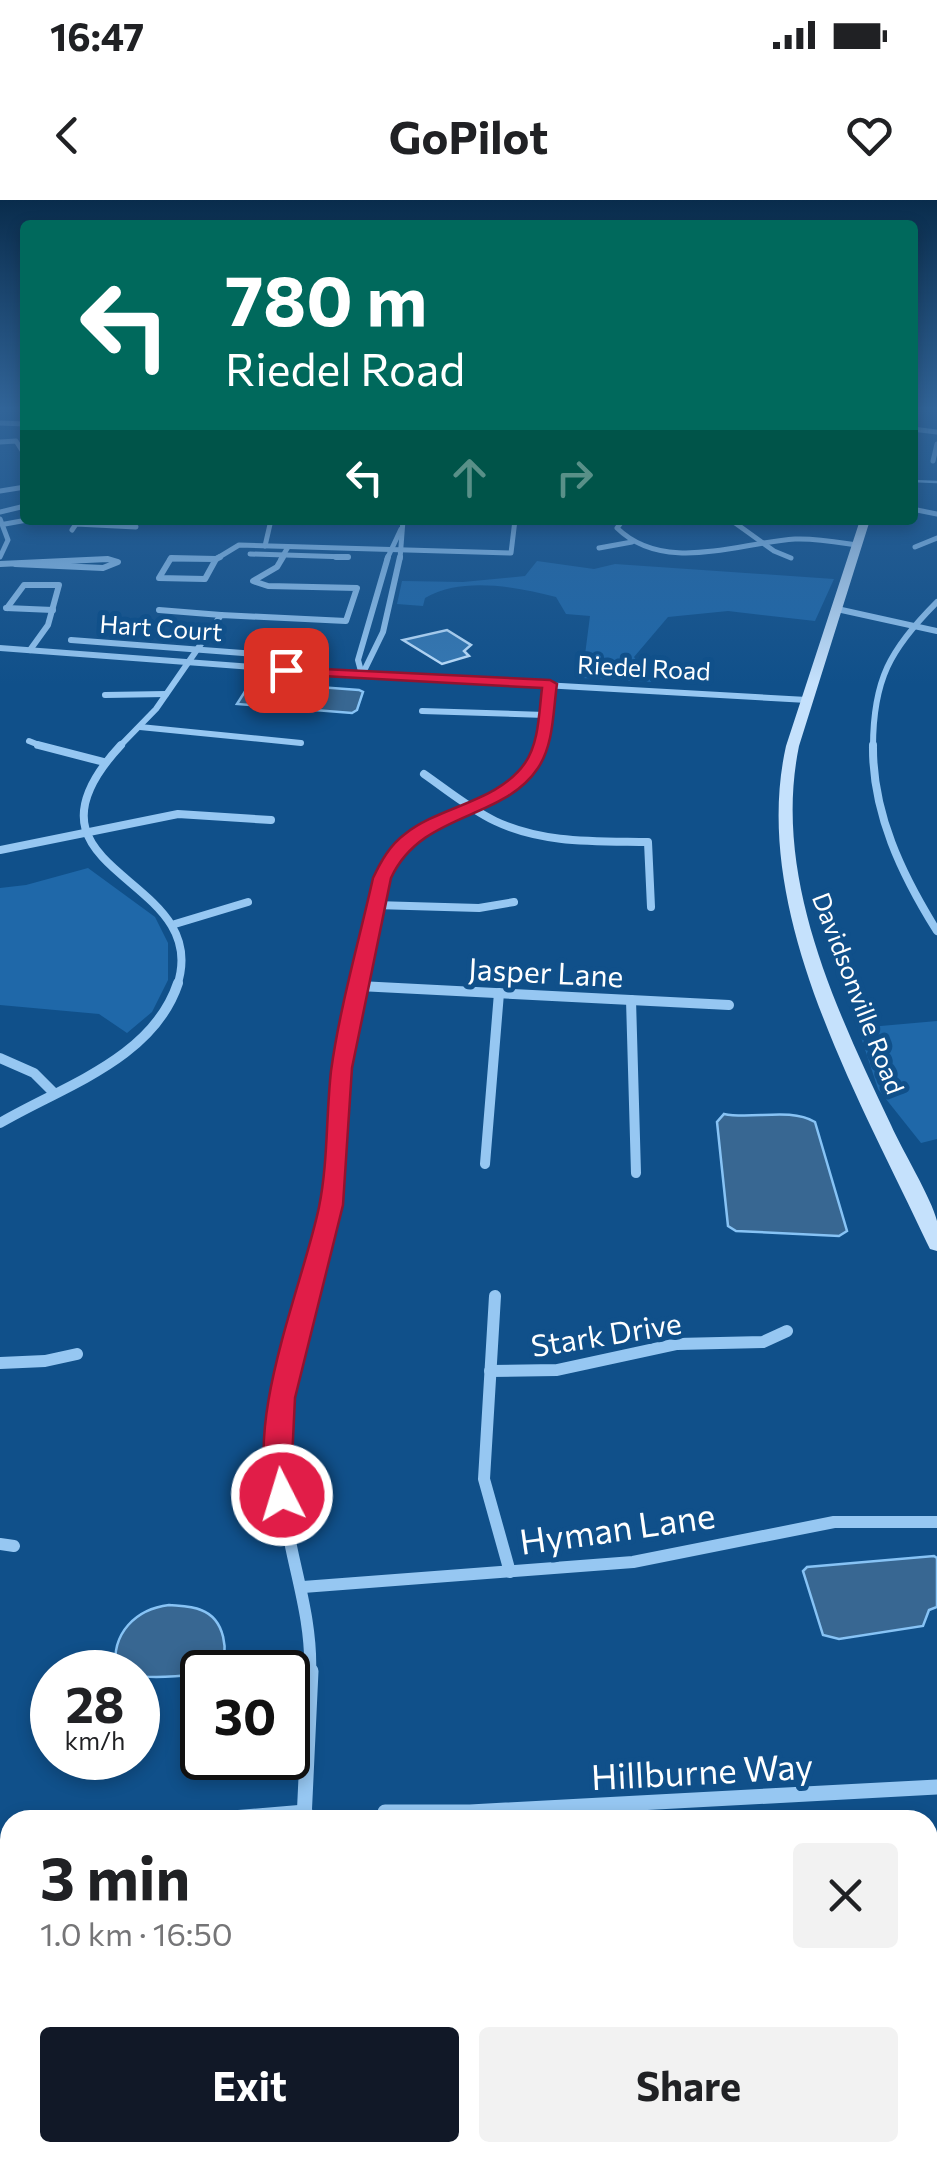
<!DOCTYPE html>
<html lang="en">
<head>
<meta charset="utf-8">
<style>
	:root { --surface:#fff; --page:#f2f2f2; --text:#202124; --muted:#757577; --accent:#111827 }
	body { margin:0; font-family:Commissioner,sans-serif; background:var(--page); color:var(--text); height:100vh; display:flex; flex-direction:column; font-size:38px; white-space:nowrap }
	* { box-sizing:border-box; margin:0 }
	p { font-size:32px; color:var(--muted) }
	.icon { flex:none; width:55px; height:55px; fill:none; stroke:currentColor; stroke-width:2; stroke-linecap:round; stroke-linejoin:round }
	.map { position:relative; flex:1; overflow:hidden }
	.side { position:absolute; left:0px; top:1610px; width:938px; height:352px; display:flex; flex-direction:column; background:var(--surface); border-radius:30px 30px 0 0; box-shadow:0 5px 15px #0003 }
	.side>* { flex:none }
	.guide { position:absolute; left:20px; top:20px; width:898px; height:305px; border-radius:10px; box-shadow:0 5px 15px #0003; background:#00695c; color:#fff; overflow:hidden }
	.speed { position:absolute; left:30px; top:1450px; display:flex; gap:20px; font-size:50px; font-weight:700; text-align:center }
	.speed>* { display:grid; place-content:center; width:130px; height:130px; border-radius:50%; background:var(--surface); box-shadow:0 5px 15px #0003; line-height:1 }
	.speed small { font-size:25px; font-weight:400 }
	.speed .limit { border:5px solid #111; border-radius:15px; background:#fff; color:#111 }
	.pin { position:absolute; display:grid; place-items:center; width:85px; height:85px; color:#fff; margin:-42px; border-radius:20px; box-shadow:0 5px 15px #0006 }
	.me { position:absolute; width:110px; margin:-55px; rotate:355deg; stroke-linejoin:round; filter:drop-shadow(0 0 8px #0008) }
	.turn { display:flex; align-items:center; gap:35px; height:210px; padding:0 40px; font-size:45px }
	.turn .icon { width:130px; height:130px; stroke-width:2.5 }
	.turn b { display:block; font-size:70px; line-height:85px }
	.lanes { display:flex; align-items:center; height:95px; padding:0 40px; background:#0003; justify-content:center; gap:50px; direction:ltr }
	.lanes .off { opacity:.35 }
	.round { display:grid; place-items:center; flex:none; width:105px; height:105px; border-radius:10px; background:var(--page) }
	.headline { display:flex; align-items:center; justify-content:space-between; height:170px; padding:0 40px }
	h1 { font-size:60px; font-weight:700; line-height:75px }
	.cta { display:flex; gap:20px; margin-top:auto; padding:20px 40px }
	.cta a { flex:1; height:115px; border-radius:10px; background:var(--accent); color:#fff; font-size:40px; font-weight:700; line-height:115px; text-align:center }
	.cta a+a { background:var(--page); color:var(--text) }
	.status { display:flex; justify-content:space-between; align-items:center; height:70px; padding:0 50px; background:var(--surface); direction:ltr }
	.status svg { height:28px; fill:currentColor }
	header { display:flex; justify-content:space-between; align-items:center; height:130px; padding:0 40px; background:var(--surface); font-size:45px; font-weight:700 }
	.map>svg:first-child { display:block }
</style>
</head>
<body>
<div class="status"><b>16:47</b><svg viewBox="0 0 49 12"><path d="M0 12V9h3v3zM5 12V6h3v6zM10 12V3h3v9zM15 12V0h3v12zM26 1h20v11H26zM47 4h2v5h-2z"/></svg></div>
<header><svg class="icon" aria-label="back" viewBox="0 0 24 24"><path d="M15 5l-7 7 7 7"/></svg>GoPilot<svg class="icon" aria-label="heart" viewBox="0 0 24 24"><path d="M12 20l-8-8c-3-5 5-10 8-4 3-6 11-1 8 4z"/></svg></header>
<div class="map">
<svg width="937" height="1961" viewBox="0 0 937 1961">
	<rect width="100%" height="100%" fill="#10508a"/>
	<g fill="#1f68a9">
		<path d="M537,361l57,8 21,-5 219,15 -19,42 -87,-10 -60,6 -34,40 18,25 -70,-4 8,-62 -24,-2 -10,-17c-40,-10 -93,-21 -131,1l-2,8 -26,-2 5,-23 61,1 62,-6z"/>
		<path d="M88,668l67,49 13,26v37l-16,32 -25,21 -28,-19 -99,-9v-117l26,-3z"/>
		<path d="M937,821v118l-16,4 -43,-54 -20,-61z"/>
		<path d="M448,1953h120l1,8h-120z"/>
	</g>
	<g fill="#386792" stroke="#87c3f5" stroke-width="2.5">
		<path d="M251,482l108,8 4,2 -6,18 -5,3 -115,-9z"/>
		<path d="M724,914c28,6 65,-7 91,8l32,109 -8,5 -103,-5 -8,-5 -11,-104z"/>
		<path d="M934,1356l3,2v49l-8,3 -6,16 -84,13 -16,-4 -20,-64 4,-4z"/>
		<path d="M169,1405c10,1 23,1 32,5 24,9 29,42 18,62 -27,2 -77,12 -103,-3 -5,-36 20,-60 53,-64z"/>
	</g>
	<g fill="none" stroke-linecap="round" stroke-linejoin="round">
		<path stroke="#87c3f5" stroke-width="2.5" d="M912,281l25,1"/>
	</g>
	<path fill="#3477b2" stroke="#bddffd" stroke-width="2.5" d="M447,430l24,15 -7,6 5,5 -27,8 -39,-24z"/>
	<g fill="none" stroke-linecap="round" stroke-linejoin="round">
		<g stroke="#96c7f2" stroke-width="5">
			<path d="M0,223l25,1"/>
			<path d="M912,229l25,3"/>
			<path d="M0,242l16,-1 9,14"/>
			<path d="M933,261l4,-17"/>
			<path d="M0,291l25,-4"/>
			<path d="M912,309l25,5"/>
			<path d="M0,312l25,-6"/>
			<path d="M0,319l8,21 -8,17"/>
			<path d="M623,320l-6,8c47,46 120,15 178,11 21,-1 42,3 62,6"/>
			<path d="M731,320l43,31 17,7"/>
			<path d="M5,324l22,-4"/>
			<path d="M72,330l4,-6 60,3"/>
			<path d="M265,346l6,-26"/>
			<path d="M915,347l22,-9"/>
			<path d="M599,348l33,-6"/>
			<path d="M250,354l98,3"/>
			<path d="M170,359h46"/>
			<path d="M216,359l23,-14 272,8 4,-33"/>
			<path d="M281,359l7,-12"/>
			<path d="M387,359l14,-30"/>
			<path d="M400,359l3,-39"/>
		</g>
		<g stroke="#96c7f2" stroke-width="6">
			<path d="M336,357h12"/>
			<path d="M171,358l45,1 -11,20 -46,-1z"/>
			<path d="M216,359l4,-2"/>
			<path d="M0,364l108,-5 10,3 -15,6 -88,-4"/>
			<path d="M6,408l47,2"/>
			<path d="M7,408l17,-23h35l-11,40 -18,25"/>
			<path d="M837,409l100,22"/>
			<path d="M159,410l62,5"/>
			<path d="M71,440l236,18"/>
			<path d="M362,475l21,-43 17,-75"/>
			<path d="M362,475l-4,-15 30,-103"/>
			<path d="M105,495l61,-1"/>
			<path d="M422,511l123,4"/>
			<path d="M140,527l161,16"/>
			<path d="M29,541l15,6"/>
			<path d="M119,547l37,-38 65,-94 125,6 11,-33 -89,-2 -15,-5 24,-14 6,-10"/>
			<path d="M541,547l9,-63"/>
			<path d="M873,547c0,-67 17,-98 64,-145"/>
		</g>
		<g stroke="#96c7f2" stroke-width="8">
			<path d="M38,545l66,17"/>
			<path d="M121,545c-121,130 94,128 56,241"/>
			<path d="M873,545c-1,68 29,130 64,186"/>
			<path d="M424,574c23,16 46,35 71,47 48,23 102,20 153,21l3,65"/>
			<path d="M0,650l178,-36 93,6"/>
			<path d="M375,705l104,3 35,-6"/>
			<path d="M175,724l73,-22"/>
			<path d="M359,786c6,-34 11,-92 28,-121 35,-60 127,-52 154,-120"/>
		</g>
		<g stroke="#96c7f2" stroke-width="10">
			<path d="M359,786l370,19"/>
			<path d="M631,800l5,173"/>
			<path d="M0,858l34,15 19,19"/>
			<path d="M0,923c63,-37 153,-64 178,-140"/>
			<path d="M485,964l14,-171"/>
			<path d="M310,1089l21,-84 11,-137 17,-85"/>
		</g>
		<g stroke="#96c7f2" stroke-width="12">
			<path d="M310,1086c-18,72 -35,130 -28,205 5,62 31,120 28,183"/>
			<path d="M495,1096l-11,183 26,93"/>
			<path d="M0,1163l45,-2 32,-7"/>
			<path d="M490,1171l67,-1 120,-26 86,-2 24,-11"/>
			<path d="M0,1344l14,2"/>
			<path d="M303,1387l330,-25 201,-40h103"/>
		</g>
		<g stroke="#96c7f2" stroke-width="15">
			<path d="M385,1612h85l467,-25"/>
			<path d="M208,1620l97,-8"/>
			<path d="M304,1620l7,-149"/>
			<path d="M876,1952l8,9"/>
			<path d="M271,1961l2,-9"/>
		</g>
		<path fill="#96c7f2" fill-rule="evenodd" d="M0,445l333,25 474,27 6,3 -6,3 -474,-27 -333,-25z"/>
		<path fill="#c5e1fc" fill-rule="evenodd" d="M860,320h10l-71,226c-27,131 37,263 92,379 11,25 40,72 46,96 0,9 0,21 0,30l-7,-2 -3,-6c-68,-146 -178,-332 -141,-497z"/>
	</g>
	<linearGradient id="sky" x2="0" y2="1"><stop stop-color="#092c4c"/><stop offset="0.43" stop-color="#316498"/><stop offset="1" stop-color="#316498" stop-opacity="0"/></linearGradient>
	<rect width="937" height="484" fill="url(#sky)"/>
	<path fill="#e11d48" stroke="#92132f" stroke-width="2.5" d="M281,467l269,13 7,4c-4,27 -3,60 -19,84 -35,53 -116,43 -147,110l-39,190 -9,137 -48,193 -3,62 5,35 -5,9 -10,4 -9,-4c-33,-74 30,-219 46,-297 9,-44 7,-91 12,-136 9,-65 28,-130 42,-193 8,-17 17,-33 32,-44 35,-28 93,-32 120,-71 14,-20 14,-51 17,-75l-256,-14 -7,-4z"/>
	<g text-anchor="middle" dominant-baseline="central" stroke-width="10" stroke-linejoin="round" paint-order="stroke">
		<g font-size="25" fill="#fff" stroke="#10508a">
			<text transform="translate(161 427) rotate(4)">Hart Court</text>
			<text transform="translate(644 467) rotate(3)">Riedel Road</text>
			<text transform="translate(859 793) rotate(69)">Davidsonville Road</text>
		</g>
		<g font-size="30" fill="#fff" stroke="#10508a">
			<text transform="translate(546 771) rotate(3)">Jasper Lane</text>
			<text transform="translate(606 1133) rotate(-9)">Stark Drive</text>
		</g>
		<g font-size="35" fill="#fff" stroke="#10508a">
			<text transform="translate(617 1327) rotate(-8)">Hyman Lane</text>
			<text transform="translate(702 1570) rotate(-3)">Hillburne Way</text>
		</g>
	</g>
</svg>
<div class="speed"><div>28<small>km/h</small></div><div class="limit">30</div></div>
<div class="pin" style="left:286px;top:470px;background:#d93025"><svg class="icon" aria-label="arrive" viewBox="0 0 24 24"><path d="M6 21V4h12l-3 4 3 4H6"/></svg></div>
<svg class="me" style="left:282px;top:1295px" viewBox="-20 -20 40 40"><circle r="17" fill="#e11d48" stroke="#fff" stroke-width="3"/><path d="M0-11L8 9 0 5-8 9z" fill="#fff"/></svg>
<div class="guide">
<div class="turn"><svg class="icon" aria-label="left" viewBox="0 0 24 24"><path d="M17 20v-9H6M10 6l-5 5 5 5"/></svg><div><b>780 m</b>Riedel Road</div></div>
<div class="lanes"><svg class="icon" aria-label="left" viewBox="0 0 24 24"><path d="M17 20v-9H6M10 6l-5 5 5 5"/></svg><svg class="icon off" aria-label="ahead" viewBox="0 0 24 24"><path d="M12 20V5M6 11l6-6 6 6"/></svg><svg class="icon off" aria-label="right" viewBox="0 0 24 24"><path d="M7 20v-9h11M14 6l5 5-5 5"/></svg></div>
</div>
<section class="side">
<div class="headline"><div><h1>3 min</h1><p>1.0 km · 16:50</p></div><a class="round"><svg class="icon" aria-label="close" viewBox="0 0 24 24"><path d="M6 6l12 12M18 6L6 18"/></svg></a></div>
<div class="cta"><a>Exit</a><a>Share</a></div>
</section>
</div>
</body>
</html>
